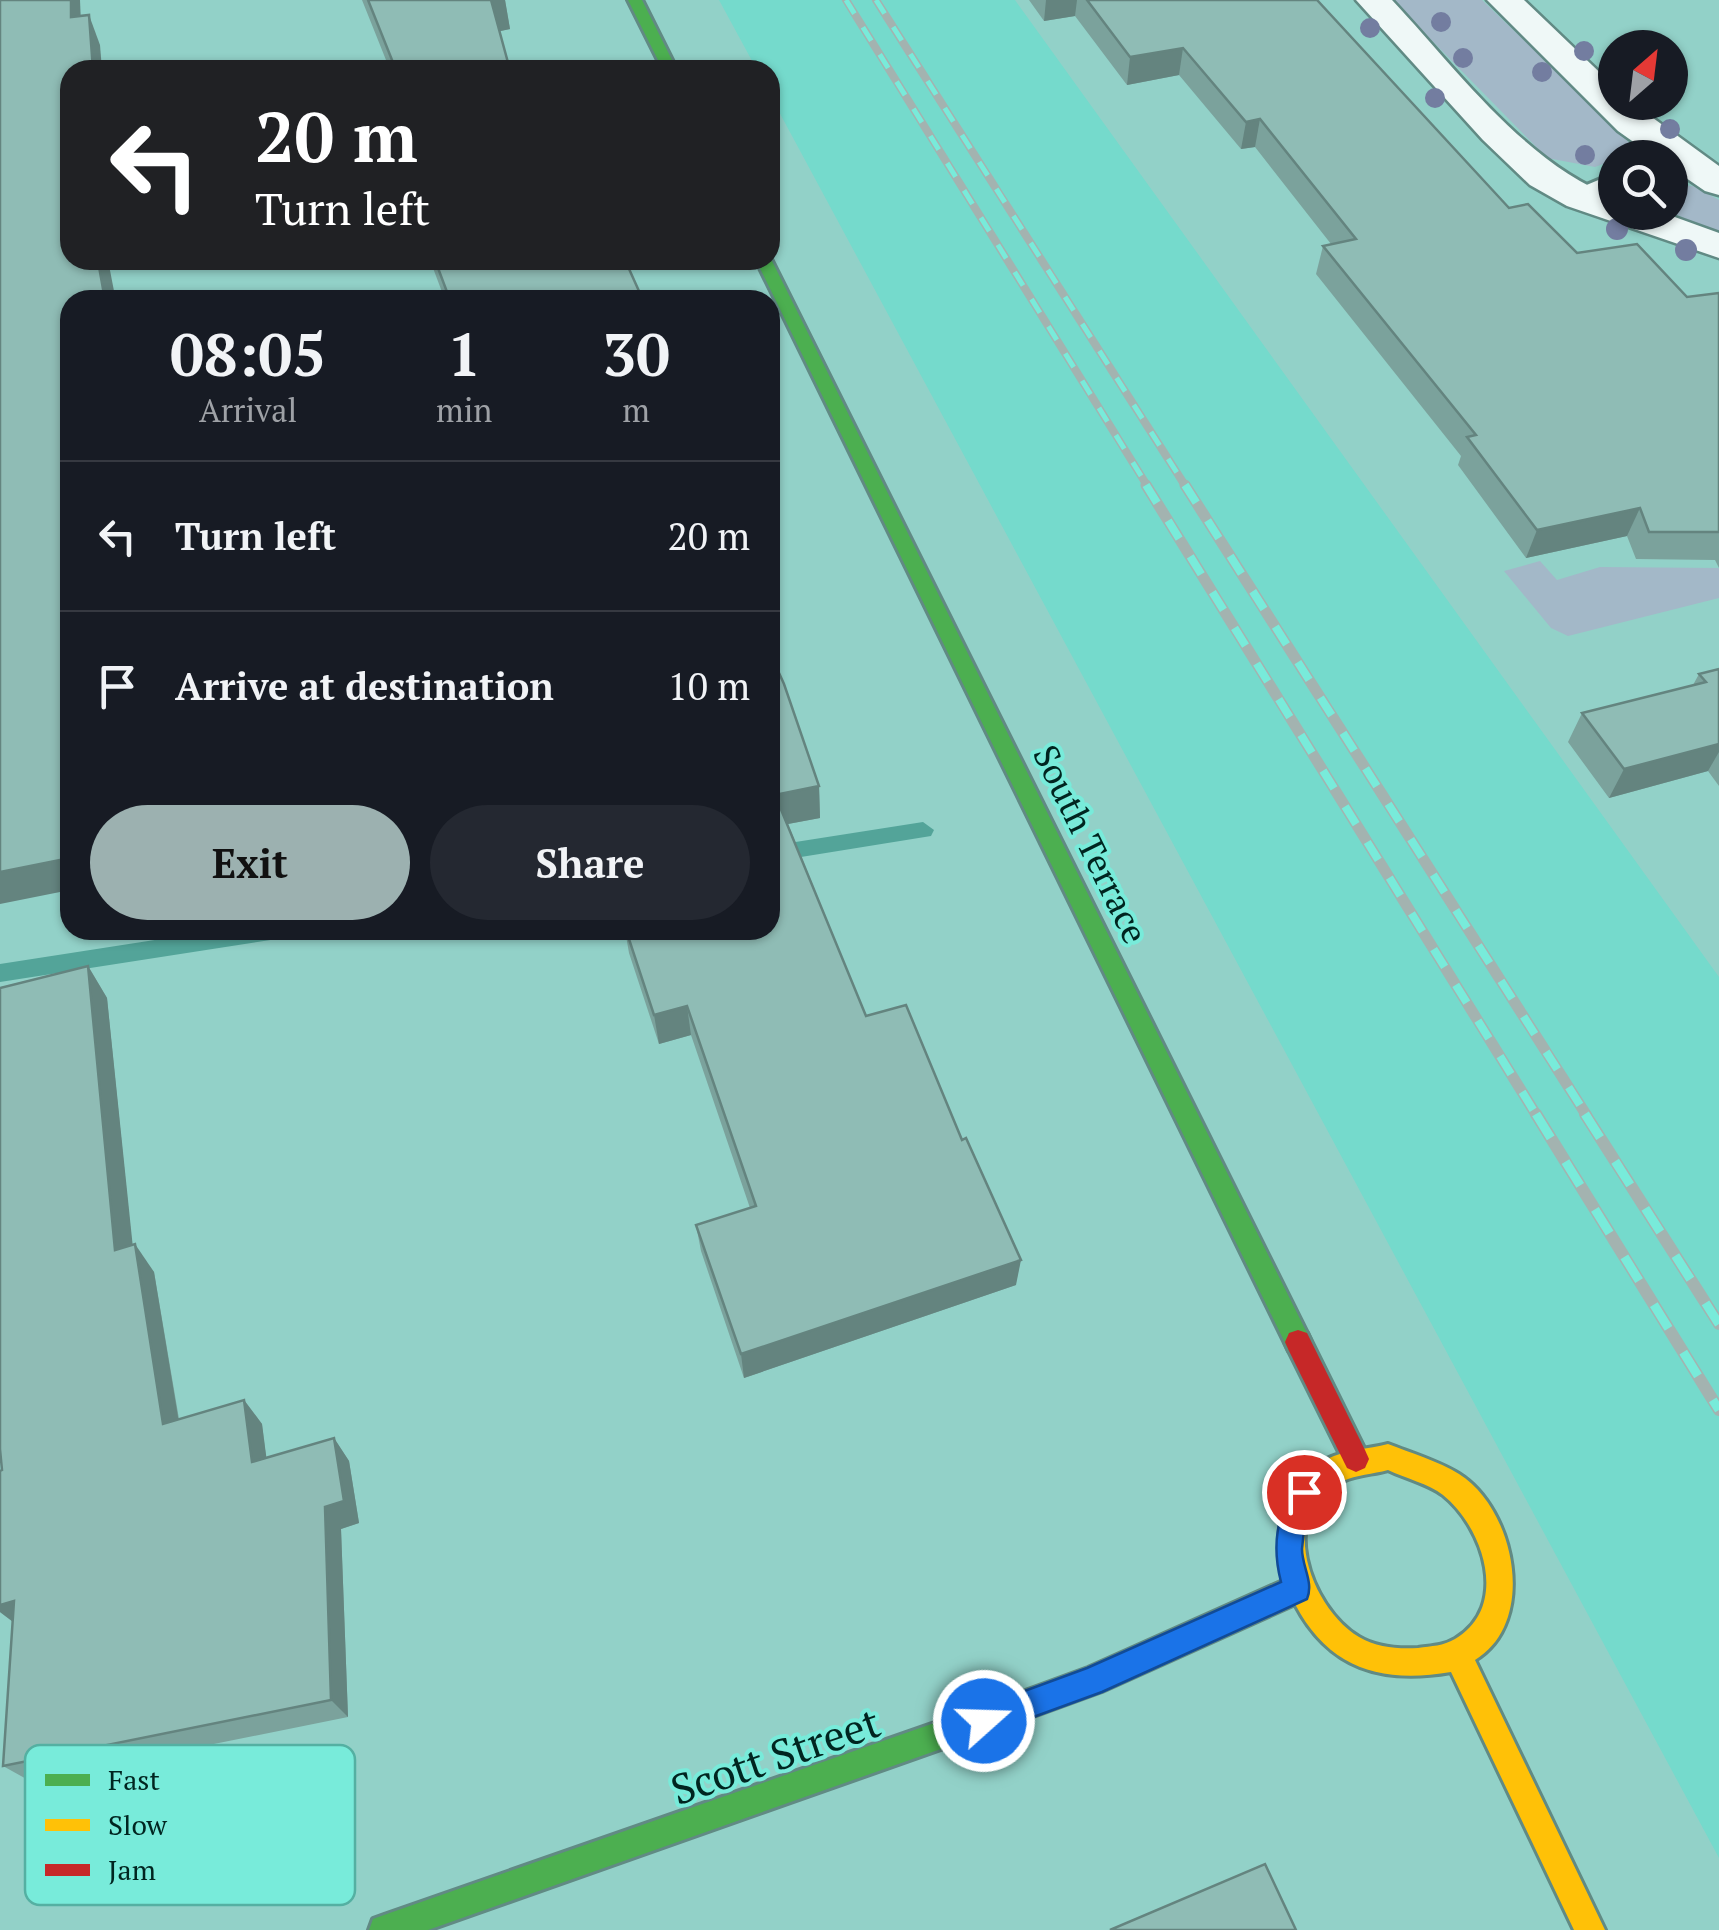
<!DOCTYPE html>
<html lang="en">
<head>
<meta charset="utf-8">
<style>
	:root { --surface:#171b24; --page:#242831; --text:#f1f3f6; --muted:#9ea1a6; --line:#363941; --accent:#9cb1b0 }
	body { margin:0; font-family:"PT Serif",serif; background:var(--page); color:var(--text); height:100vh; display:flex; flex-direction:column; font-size:38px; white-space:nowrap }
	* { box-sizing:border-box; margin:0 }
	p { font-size:32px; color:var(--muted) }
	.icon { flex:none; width:55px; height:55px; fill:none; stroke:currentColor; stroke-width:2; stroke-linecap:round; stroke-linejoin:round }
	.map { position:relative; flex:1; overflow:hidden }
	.panel { position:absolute; left:60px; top:290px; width:720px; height:650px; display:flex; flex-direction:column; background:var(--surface); border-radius:30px; box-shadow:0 2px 8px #0004 }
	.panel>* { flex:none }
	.guide { position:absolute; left:60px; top:60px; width:720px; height:210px; border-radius:30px; box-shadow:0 2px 8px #0004; background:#202124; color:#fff; overflow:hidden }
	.needle { width:65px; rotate:28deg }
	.tools { position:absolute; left:1598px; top:30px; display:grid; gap:20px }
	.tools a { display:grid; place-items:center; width:90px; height:90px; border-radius:50%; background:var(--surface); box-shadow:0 2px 8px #0004; font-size:50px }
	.pin { position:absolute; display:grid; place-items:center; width:85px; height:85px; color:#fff; margin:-42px; border:5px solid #fff; border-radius:50%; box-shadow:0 2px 10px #0007 }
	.me { position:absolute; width:110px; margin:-55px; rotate:70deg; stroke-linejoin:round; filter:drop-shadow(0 0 8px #0008) }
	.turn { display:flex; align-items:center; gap:35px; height:210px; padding:0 30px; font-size:45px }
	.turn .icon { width:130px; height:130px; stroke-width:2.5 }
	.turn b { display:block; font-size:70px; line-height:85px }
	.eta { display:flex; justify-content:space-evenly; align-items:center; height:170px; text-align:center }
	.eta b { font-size:60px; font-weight:800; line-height:70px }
	.button { display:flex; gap:20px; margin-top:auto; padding:20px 30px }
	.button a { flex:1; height:115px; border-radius:60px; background:var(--accent); color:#111; font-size:40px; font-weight:800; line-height:115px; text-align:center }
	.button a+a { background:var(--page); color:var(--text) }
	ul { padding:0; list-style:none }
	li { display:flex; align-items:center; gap:30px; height:150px; padding:0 30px; border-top:2px solid var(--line) }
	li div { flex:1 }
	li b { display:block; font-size:38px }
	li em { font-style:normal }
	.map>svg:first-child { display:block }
</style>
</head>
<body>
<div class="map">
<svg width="1719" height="1930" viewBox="0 0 1719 1930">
	<rect width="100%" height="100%" fill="#92d1c8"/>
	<path fill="#75dacc" d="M719,0h296l704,977v881l-949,-1763v-25h-13z"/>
	<g fill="#a3b8c8">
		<path d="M1392,0h90l142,136 5,7 -4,13 -30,11 -48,-9z"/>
		<path d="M1670,184l23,2 26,14v33l-49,-21z"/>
		<path d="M1540,561l17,19 43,-13 119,1v30l-151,38 -17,-8 -47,-57z"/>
	</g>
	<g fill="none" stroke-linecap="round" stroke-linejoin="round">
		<g fill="#53a499" fill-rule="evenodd">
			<path d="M923,822l11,8 -3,6 -161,26v-16z"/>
			<path d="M219,930h69l-3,6 -8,3 -277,43v-18z"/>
		</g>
		<defs>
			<path id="lane" d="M1615,173v20l-34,14 -11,-3 -4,-6 4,-6z"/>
			<g id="street">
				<path d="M1356,0h36c63,67 135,166 223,197v15h46l58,21v25l-152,-52 -37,-21 -47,-45z"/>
				<path d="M1487,0h37l91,87v15h16l88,64v29l-14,-4 -35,-24v-9h-14l-38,-27z"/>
			</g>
			<g id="fast">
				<path d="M628,0h14l35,70h-14z"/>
				<path d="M770,257l537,1076 4,9 -4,9 -9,3 -9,-3 -533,-1091h14z"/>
				<path d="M989,1704l10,4 4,10 -4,10 -10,4 -561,198h-59l4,-11 11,-4z"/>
			</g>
			<path id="slow" d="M1388,1444c23,9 50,17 71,30 56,35 79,148 16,186l130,270h-31l-123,-258c-69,12 -122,-3 -156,-68l-193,87 -113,41 -10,-4 -4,-10 4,-10 109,-40 195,-87c-10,-46 -3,-98 44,-122 18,-9 42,-10 61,-15zM1388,1470c17,8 41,14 55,25 41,33 67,112 12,144 -12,7 -23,7 -37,9 -19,1 -41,0 -59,-11 -49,-29 -85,-128 -16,-156 13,-6 30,-7 45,-11z"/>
			<path id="jam" d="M1298,1330l9,3 58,117 4,9 -4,9 -9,4 -9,-4 -58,-117 -4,-9 4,-9z"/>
		</defs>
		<use href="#lane" stroke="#618a84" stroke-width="6"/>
		<use href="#street" stroke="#618a84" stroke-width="5"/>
		<use href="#fast" stroke="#618a84" stroke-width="6"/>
		<use href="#slow" stroke="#618a84" stroke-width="6"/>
		<use href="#jam" stroke="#618a84" stroke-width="6"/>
		<use href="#lane" fill="#eff8f7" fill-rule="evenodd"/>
		<use href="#street" fill="#eff8f7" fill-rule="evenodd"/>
		<use href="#fast" fill="#4caf50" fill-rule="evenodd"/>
		<use href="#slow" fill="#ffc107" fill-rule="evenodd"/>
		<use href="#jam" fill="#c62828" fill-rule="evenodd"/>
		<defs>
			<g id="rail-far2">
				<path d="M846,0l302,487"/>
				<path d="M876,0l310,487"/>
			</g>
			<g id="rail-far1">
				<path d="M1146,485l391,631"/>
				<path d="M1185,485l402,631"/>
			</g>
			<g id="rail">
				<path d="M1536,1114l183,296"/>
				<path d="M1585,1114l134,210"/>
			</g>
		</defs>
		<use href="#rail-far2" stroke="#a3b3b0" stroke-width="8"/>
		<use href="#rail-far1" stroke="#a3b3b0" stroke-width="11"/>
		<use href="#rail" stroke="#a3b3b0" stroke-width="12"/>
		<use href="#rail-far2" stroke="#78ebda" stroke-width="5" stroke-dasharray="16" stroke-linecap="butt"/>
		<use href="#rail-far1" stroke="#78ebda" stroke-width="8" stroke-dasharray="21" stroke-linecap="butt"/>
		<use href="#rail" stroke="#78ebda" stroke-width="9" stroke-dasharray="28" stroke-linecap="butt"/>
	</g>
	<g fill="#737da0">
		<circle cx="1441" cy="22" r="10"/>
		<circle cx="1370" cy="28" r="10"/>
		<circle cx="1584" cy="51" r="10"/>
		<circle cx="1463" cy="58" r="10"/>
		<circle cx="1542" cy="72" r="10"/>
		<circle cx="1435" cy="98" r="10"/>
		<circle cx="1670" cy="129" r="10"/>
		<circle cx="1585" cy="155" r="10"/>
		<circle cx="1617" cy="229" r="11"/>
		<circle cx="1686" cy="250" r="11"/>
	</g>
	<g fill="#7ba29c">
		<path d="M362,0h143l5,29 -10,2 10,39h-120z"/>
		<path d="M1029,0h288l192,208 68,45 110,44 32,-4v275l-4,-8 -79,-1 -9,-23 -101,22 -68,-93 3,-9 -145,-182 7,-28 8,-2 -76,-97 -14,2 -62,-74 -52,10 -52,-69 -31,5z"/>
		<path d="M430,260h195l18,40h-198z"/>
		<path d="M770,653l49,133 1,32 -32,6 78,192 150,269 -272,93 -43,-127 -5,-26 54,-17 -59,-173 -32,9 -30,-91 -4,-23h145z"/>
		<path d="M1719,669v117l-11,-15 -99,27 -41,-56 14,-29 111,-28 6,-11z"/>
		<path d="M88,966l19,32 25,247 22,27 25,147 65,-19 18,24 4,34 68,-20 15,23 10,62 -18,6 7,188 -318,64 -27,-15 10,-144 -13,-10v-141l2,-1z"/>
	</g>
	<g fill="#64847f">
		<path d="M71,0h9l2,48 -11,-31z"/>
		<path d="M491,0h14l5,29 -14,3z"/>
		<path d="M1046,0h31l-2,16 -31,5z"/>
		<path d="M89,15l11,30 2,25h-9z"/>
		<path d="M1183,48l-4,27 -52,10 3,-28z"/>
		<path d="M1260,119l-5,28 -14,2 5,-27z"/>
		<path d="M108,260l6,31 -4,1 2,8h-7l-7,-39z"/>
		<path d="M1640,508l-13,28 -101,22 11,-28z"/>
		<path d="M1719,744v8l-11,19 -99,27 15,-29z"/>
		<path d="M819,786l1,32 -43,8 -2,-31z"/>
		<path d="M70,858v32l-70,14v-32z"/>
		<path d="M88,966l19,32 29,279 -21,-27z"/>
		<path d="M687,1006l4,29 -32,9 -5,-29z"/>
		<path d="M135,1244l19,28 29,175 -20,-23z"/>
		<path d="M1021,1260l-5,25 -272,93 -3,-24z"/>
		<path d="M244,1400l18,24 8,61 -18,-23z"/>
		<path d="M334,1438l15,23 10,62 -18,6 7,188 -17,-17 -6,-193z"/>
		<path d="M14,1601l6,26 -20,-15v-7z"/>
	</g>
	<g fill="#8fbcb5" stroke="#64847f" stroke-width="2.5">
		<path d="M0,0h71v17l18,-2 4,55h-23v190h32l-4,1 7,39h-35v558l-70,14z"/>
		<path d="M368,0h123l19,70h-114z"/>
		<path d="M1087,0h230l192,208 19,-4 49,49 60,-9 50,53 32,-4v239h-70l-9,-24 -103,22 -70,-93 9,-2 -153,-189 33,-7 -96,-120 -14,3 -63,-74 -53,9z"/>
		<path d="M435,260h190l18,40h-193z"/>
		<path d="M770,653l14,31 35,102 -44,9 91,221 40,-11 56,135 4,-2 55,122 -280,94 -45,-129 60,-19 -69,-200 -33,9 -28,-85h144z"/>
		<path d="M1719,669v75l-95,25 -42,-56 124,-31 -7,-8z"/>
		<path d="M88,966l27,284 20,-6 28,180 81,-24 8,62 82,-24 10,63 -19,6 6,193 -328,66 11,-165 -14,4v-134l2,-1 -2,-21v-461z"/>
		<path d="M1265,1864l31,66h-186z"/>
	</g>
	<path fill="#1a73e8" stroke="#114b97" stroke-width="2.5" d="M1304,1479l10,4 4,9c-9,20 -15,36 -16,57 0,18 12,33 5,50l-205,93 -118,43 -11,-4 -4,-10 4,-11 114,-42 194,-86c-10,-39 -3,-64 13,-99z"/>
	<g text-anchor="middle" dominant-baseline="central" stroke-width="8" stroke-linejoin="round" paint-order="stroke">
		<g font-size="35" fill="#002520" stroke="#78ebda">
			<text transform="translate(1091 844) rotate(64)">South Terrace</text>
		</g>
		<g font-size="42" fill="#002520" stroke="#78ebda">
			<text transform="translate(775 1755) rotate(-19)">Scott Street</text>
		</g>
	</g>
	<rect x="25" y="1745" width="330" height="160" rx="15" fill="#78ebda" stroke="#54b0a2" stroke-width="2.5"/>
	<rect x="45" y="1774" width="45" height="12" fill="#4caf50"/>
	<rect x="45" y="1819" width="45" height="12" fill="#ffc107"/>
	<rect x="45" y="1864" width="45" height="12" fill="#c62828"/>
	<g font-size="28" fill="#002520">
		<text x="108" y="1790">Fast</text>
		<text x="108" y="1835">Slow</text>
		<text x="108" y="1880">Jam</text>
	</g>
</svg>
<div class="tools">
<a><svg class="needle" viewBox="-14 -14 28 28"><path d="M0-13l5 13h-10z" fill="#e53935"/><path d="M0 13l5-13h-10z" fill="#9ea1a6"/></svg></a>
<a><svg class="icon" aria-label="search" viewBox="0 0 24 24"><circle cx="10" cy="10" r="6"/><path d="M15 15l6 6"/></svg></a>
</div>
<div class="pin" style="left:1304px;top:1492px;background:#d93025"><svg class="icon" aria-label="arrive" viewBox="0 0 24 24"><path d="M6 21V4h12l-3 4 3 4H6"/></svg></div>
<svg class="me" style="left:984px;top:1721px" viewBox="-20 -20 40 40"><circle r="17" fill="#1a73e8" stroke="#fff" stroke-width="3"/><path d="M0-11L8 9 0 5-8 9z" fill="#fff"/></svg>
<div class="guide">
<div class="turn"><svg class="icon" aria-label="left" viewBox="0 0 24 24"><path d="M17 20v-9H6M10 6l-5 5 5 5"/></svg><div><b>20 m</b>Turn left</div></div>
</div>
<section class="panel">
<div class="eta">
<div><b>08:05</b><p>Arrival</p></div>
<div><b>1</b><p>min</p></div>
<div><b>30</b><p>m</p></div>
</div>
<ul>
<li><svg class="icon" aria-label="left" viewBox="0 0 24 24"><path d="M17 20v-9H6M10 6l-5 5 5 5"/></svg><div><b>Turn left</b></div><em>20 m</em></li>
<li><svg class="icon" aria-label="arrive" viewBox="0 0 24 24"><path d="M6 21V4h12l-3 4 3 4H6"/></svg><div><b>Arrive at destination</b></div><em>10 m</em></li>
</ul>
<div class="button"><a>Exit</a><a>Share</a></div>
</section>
</div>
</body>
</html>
